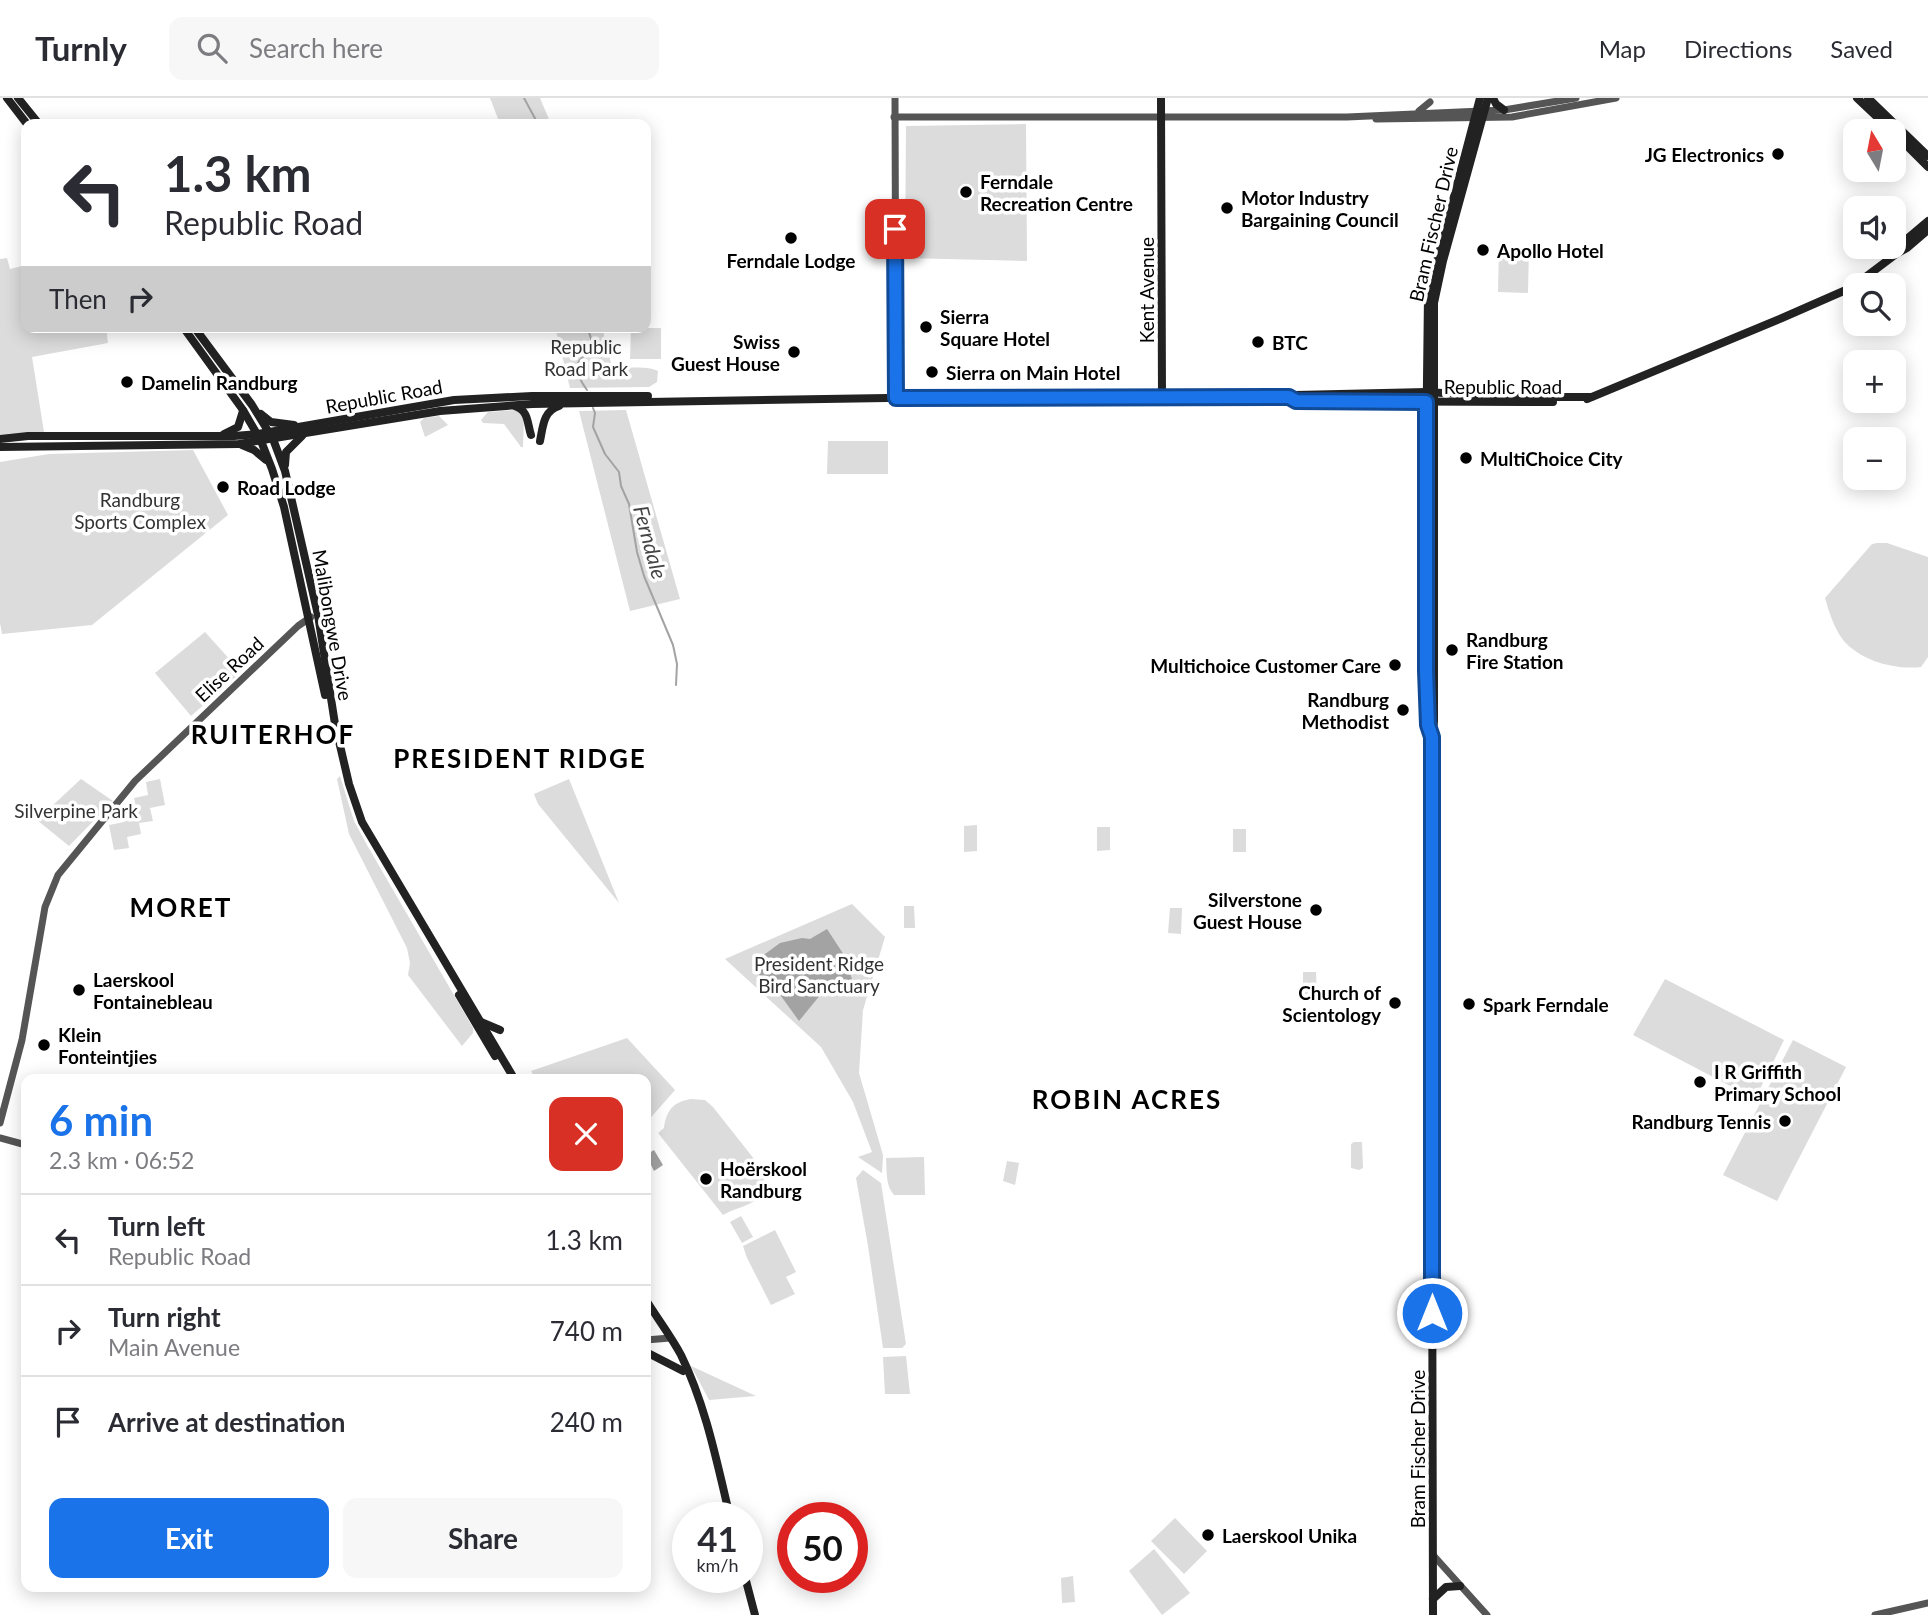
<!DOCTYPE html>
<html lang="en">
<head>
<meta charset="utf-8">
<style>
	:root { --surface:#fff; --page:#f7f7f7; --text:#2b2b33; --muted:#7c7c81; --line:#e1e1e2; --accent:#1a73e8 }
	body { margin:0; font-family:Lato,sans-serif; background:var(--page); color:var(--text); height:100vh; display:flex; flex-direction:column; font-size:26px; white-space:nowrap }
	* { box-sizing:border-box; margin:0 }
	p { font-size:23px; color:var(--muted) }
	.icon { flex:none; width:38px; height:38px; fill:none; stroke:currentColor; stroke-width:2; stroke-linecap:round; stroke-linejoin:round }
	.map { position:relative; flex:1; overflow:hidden }
	.panel { position:absolute; left:21px; top:976px; width:630px; height:518px; display:flex; flex-direction:column; background:var(--surface); border-radius:14px; box-shadow:0 4px 18px #0003 }
	.panel>* { flex:none }
	.hud { position:absolute; left:21px; top:21px; width:630px; height:214px; border-radius:14px; box-shadow:0 4px 18px #0003; background:#fff; color:var(--text); overflow:hidden }
	.needle { width:46px; rotate:350deg }
	.buttons { position:absolute; left:1843px; top:21px; display:grid; gap:14px }
	.buttons a { display:grid; place-items:center; width:63px; height:63px; border-radius:14px; background:var(--surface); box-shadow:0 4px 18px #0003; font-size:35px }
	.speed { position:absolute; left:672px; top:1404px; display:flex; gap:14px; font-size:35px; font-weight:700; text-align:center }
	.speed>* { display:grid; place-content:center; width:91px; height:91px; border-radius:50%; background:var(--surface); box-shadow:0 4px 18px #0003; line-height:1 }
	.speed small { font-size:18px; font-weight:400 }
	.speed .limit { border:10px solid #d22; background:#fff; color:#111 }
	.pin { position:absolute; display:grid; place-items:center; width:60px; height:60px; color:#fff; margin:-30px; border-radius:14px; box-shadow:0 4px 10px #0006 }
	.me { position:absolute; width:77px; margin:-38px; rotate:0deg; stroke-linejoin:round; filter:drop-shadow(0 0 5px #0008) }
	.turn { display:flex; align-items:center; gap:24px; height:147px; padding:0 28px; font-size:32px }
	.turn .icon { width:91px; height:91px; stroke-width:2.5 }
	.turn b { display:block; font-size:49px; line-height:60px }
	.then { display:flex; align-items:center; height:66px; padding:0 28px; background:#0003; gap:14px; font-size:26px }
	.round { display:grid; place-items:center; flex:none; width:74px; height:74px; border-radius:14px; background:var(--page) }
	.overview { display:flex; align-items:center; justify-content:space-between; height:119px; padding:0 28px }
	h1 { font-size:42px; font-weight:700; line-height:52px; color:var(--accent) }
	.button { display:flex; gap:14px; margin-top:auto; padding:14px 28px }
	.button a { flex:1; height:80px; border-radius:14px; background:var(--accent); color:#fff; font-size:28px; font-weight:700; line-height:80px; text-align:center }
	.button a+a { background:var(--page); color:var(--text) }
	ul { padding:0; list-style:none }
	li { display:flex; align-items:center; gap:21px; height:91px; padding:0 28px; border-top:2px solid var(--line) }
	li div { flex:1 }
	li b { display:block; font-size:26px }
	li em { font-style:normal }
	header { display:flex; align-items:center; gap:42px; box-sizing:border-box; height:98px; padding:0 35px; background:var(--surface); border-bottom:2px solid var(--line) }
	header strong { font-size:33px }
	nav { display:flex; gap:38px; margin-inline-start:auto; font-size:24px }
	.search { width:490px; height:63px; background:var(--page); display:flex; align-items:center; gap:18px; box-sizing:border-box; padding:0 24px; border-radius:14px; color:var(--muted); font-size:26px }
	.map>svg:first-child { display:block }
</style>
</head>
<body>
<header>
<strong>Turnly</strong>
<div class="search"><svg class="icon" aria-label="search" viewBox="0 0 24 24"><circle cx="10" cy="10" r="6"/><path d="M15 15l6 6"/></svg>Search here</div>
<nav><a>Map</a><a>Directions</a><a>Saved</a></nav>
</header>
<div class="map">
<svg width="1928" height="1517" viewBox="0 0 1928 1517">
	<rect width="100%" height="100%" fill="#fff"/>
	<g fill="#dcdcdc">
		<path d="M490,0h50l11,26h-51z"/>
		<path d="M1026,26l1,137 -122,-3 1,-132z"/>
		<path d="M1499,148l30,1 -1,46 -30,-1z"/>
		<path d="M7,160l3,11 16,-4v62h80l2,16 -76,14 12,75 -44,6v-179z"/>
		<path d="M555,229h47l10,40c15,2 34,-2 46,4l-1,11 -8,5 -79,1z"/>
		<path d="M631,230h30v31h-31z"/>
		<path d="M517,312l7,8 -1,29h-2l-17,-23 -21,-1 -2,-3 7,-8z"/>
		<path d="M626,312l54,189 -50,12 -51,-200z"/>
		<path d="M439,318l9,9 -23,12 -5,-15 4,-4z"/>
		<path d="M828,343h60v33h-61z"/>
		<path d="M193,352l35,65 -136,110 -90,9 -2,-11v-161l49,-8z"/>
		<path d="M1877,445h10l41,14v100l-7,10c-27,3 -60,-6 -78,-27 -9,-12 -14,-28 -18,-42l47,-54z"/>
		<path d="M205,534l36,40 -50,44 -36,-43z"/>
		<path d="M340,678l14,45 13,24 106,183v5l-11,13 -54,-71 2,-12 -3,-15 -58,-114 -12,-55z"/>
		<path d="M81,681l32,22 -44,45 -32,-26z"/>
		<path d="M160,681l5,26 -15,3 3,13 -14,2 2,11 -14,3 2,11 -15,2 -5,-25 15,-3 -2,-11 14,-3 -2,-10 14,-3 -2,-13z"/>
		<path d="M569,681l50,124 -81,-99 -4,-10z"/>
		<path d="M977,727v26l-13,1v-26z"/>
		<path d="M1097,729h13v23l-13,1z"/>
		<rect x="1233" y="731" width="13" height="23"/>
		<path d="M852,806l33,33 -22,73 -4,63 24,82 -1,18 -24,-16 14,-5 -19,-50 -32,-55 -96,-88z"/>
		<path d="M904,808h10l1,22h-11z"/>
		<path d="M1170,810h12l-1,26 -13,-1z"/>
		<path d="M1303,874h13l1,25h-14z"/>
		<path d="M1665,881l119,61 -29,59 -122,-64z"/>
		<path d="M627,940l48,52 -29,33v-43h-110l-5,-9z"/>
		<path d="M1793,942l53,27 -69,134 -54,-26z"/>
		<path d="M691,1001l14,1 8,7 49,62c9,37 -18,34 -39,46l-65,-82 6,-5c2,-15 7,-26 27,-29z"/>
		<path d="M1354,1044h8l1,26 -4,2 -8,-2v-24z"/>
		<path d="M924,1059l1,38h-31c-9,-10 -7,-25 -8,-37z"/>
		<path d="M1007,1063l12,2 -4,22 -12,-4z"/>
		<path d="M863,1072l18,13 25,161 -4,4h-19l-15,-102 -12,-68z"/>
		<path d="M741,1118l12,21 -11,6 -12,-21z"/>
		<path d="M775,1132l21,42 -10,5 9,17 -24,11 -24,-47 -4,-12z"/>
		<path d="M906,1258l4,38h-25l-2,-37z"/>
		<path d="M691,1268l65,30 -47,4z"/>
		<path d="M1175,1420l32,33 -23,23 -33,-33z"/>
		<path d="M1154,1451l36,44 -28,22 -33,-44z"/>
		<path d="M1073,1478l2,26 -13,1 -1,-25z"/>
	</g>
	<g fill="#a3a3a3">
		<path d="M827,831l17,26 9,27 -32,12 -22,27 -18,-25 -24,-23 -3,-11 26,-19 22,-5 8,1z"/>
		<path d="M654,1052l9,15 -9,6 -8,-16z"/>
	</g>
	<g fill="none" stroke-linecap="round" stroke-linejoin="round">
		<g stroke="#a3a3a3" stroke-width="2">
			<path d="M524,0l14,26"/>
			<path d="M587,292c-26,-36 6,-30 5,-46 0,-4 -2,-8 -3,-12l2,-5"/>
			<path d="M593,310l2,5 -2,14 12,27 14,18 2,14 8,18 8,48 7,24 29,69 4,19 -1,21"/>
		</g>
		<g stroke="#555" stroke-width="7">
			<path d="M895,0l1,300"/>
			<path d="M1419,13l11,-9"/>
			<path d="M894,19h453l157,-7 72,-12"/>
			<path d="M1376,21l136,-2 104,-19"/>
			<path d="M0,1025l22,-83 23,-133 13,-32 77,-94 163,-155 13,-9"/>
			<path d="M0,1040l26,7"/>
			<path d="M646,1242l24,-2"/>
			<path d="M1433,1457l54,60"/>
			<path d="M1875,1517l53,-12"/>
		</g>
		<g stroke="#222" stroke-width="8">
			<path d="M7,0l20,26"/>
			<path d="M18,0l21,26"/>
			<path d="M1161,0l1,301"/>
			<path d="M1493,0l3,6 8,6"/>
			<path d="M1857,0l35,33"/>
			<path d="M1868,0l60,58"/>
			<path d="M1894,35l34,34"/>
			<path d="M1896,156l6,-11 26,-22"/>
			<path d="M1855,187l41,-31 11,-6 21,-18"/>
			<path d="M183,229l60,83 18,31 11,28 12,38 41,188"/>
			<path d="M194,229l58,78 21,34 12,32 33,144 17,109 14,60 13,38 153,258"/>
			<path d="M1289,300l7,3 257,1"/>
			<path d="M1587,301l195,-81 73,-32"/>
			<path d="M515,308c14,5 12,17 16,29"/>
			<path d="M261,316l10,8 23,3"/>
			<path d="M224,336l14,-7 5,-16"/>
			<path d="M0,341l28,-3h206l24,-2 196,-34 78,-4h116"/>
			<path d="M540,343c3,-14 3,-30 19,-35"/>
			<path d="M242,347l12,5 12,10"/>
			<path d="M0,349l239,-3 201,-33 92,-7 355,-6h402l7,-3 130,-3 84,5h81"/>
			<path d="M285,367l1,-13 16,-16"/>
			<path d="M1429,634l-3,-58 -1,-126 3,-253 52,-197"/>
			<path d="M459,897l36,61"/>
			<path d="M481,924l19,8"/>
			<path d="M646,1202c11,18 25,36 35,55 25,51 36,108 49,162"/>
			<path d="M646,1254l37,19"/>
			<path d="M745,1479l10,38"/>
			<path d="M1433,1501l13,-12 14,-1"/>
			<path d="M1433,1517l-2,-857 3,-37v-418l9,-42 45,-163"/>
		</g>
	</g>
	<g fill="none" stroke-linecap="round" stroke-linejoin="round">
		<defs>
			<path id="route" d="M895,131l1,169 393,-1 7,4 130,1v269l2,54 4,12v576"/>
		</defs>
		<use href="#route" stroke="#114b97" stroke-width="18"/>
		<use href="#route" stroke="#1a73e8" stroke-width="12"/>
	</g>
	<g fill="#000" stroke="#fff" stroke-width="2.5">
		<circle cx="1778" cy="56" r="7"/>
		<circle cx="966" cy="94" r="7"/>
		<circle cx="1227" cy="110" r="7"/>
		<circle cx="791" cy="140" r="7"/>
		<circle cx="1483" cy="152" r="7"/>
		<circle cx="926" cy="229" r="7"/>
		<circle cx="1258" cy="244" r="7"/>
		<circle cx="794" cy="254" r="7"/>
		<circle cx="932" cy="274" r="7"/>
		<circle cx="127" cy="284" r="7"/>
		<circle cx="1466" cy="360" r="7"/>
		<circle cx="223" cy="389" r="7"/>
		<circle cx="1452" cy="552" r="7"/>
		<circle cx="1395" cy="567" r="7"/>
		<circle cx="1403" cy="612" r="7"/>
		<circle cx="1316" cy="812" r="7"/>
		<circle cx="79" cy="892" r="7"/>
		<circle cx="1395" cy="905" r="7"/>
		<circle cx="1469" cy="906" r="7"/>
		<circle cx="44" cy="947" r="7"/>
		<circle cx="1700" cy="984" r="7"/>
		<circle cx="1785" cy="1023" r="7"/>
		<circle cx="706" cy="1081" r="7"/>
		<circle cx="1208" cy="1437" r="7"/>
	</g>
	<g text-anchor="middle" dominant-baseline="central" stroke-width="7" stroke-linejoin="round" paint-order="stroke">
		<g font-size="19" font-weight="bold" fill="#000" stroke="#fff" text-anchor="start">
			<text x="1764" y="56" text-anchor="end">JG Electronics</text>
			<text x="980" y="83">Ferndale<tspan x="980" dy="22">Recreation Centre</tspan></text>
			<text x="1241" y="99">Motor Industry<tspan x="1241" dy="22">Bargaining Council</tspan></text>
			<text x="1497" y="152">Apollo Hotel</text>
			<text x="791" y="162" text-anchor="middle">Ferndale Lodge</text>
			<text x="940" y="218">Sierra<tspan x="940" dy="22">Square Hotel</tspan></text>
			<text x="780" y="243" text-anchor="end">Swiss<tspan x="780" dy="22">Guest House</tspan></text>
			<text x="1272" y="244">BTC</text>
			<text x="946" y="274">Sierra on Main Hotel</text>
			<text x="141" y="284">Damelin Randburg</text>
			<text x="1480" y="360">MultiChoice City</text>
			<text x="237" y="389">Road Lodge</text>
			<text x="1466" y="541">Randburg<tspan x="1466" dy="22">Fire Station</tspan></text>
			<text x="1381" y="567" text-anchor="end">Multichoice Customer Care</text>
			<text x="1389" y="601" text-anchor="end">Randburg<tspan x="1389" dy="22">Methodist</tspan></text>
			<text x="1302" y="801" text-anchor="end">Silverstone<tspan x="1302" dy="22">Guest House</tspan></text>
			<text x="93" y="881">Laerskool<tspan x="93" dy="22">Fontainebleau</tspan></text>
			<text x="1381" y="894" text-anchor="end">Church of<tspan x="1381" dy="22">Scientology</tspan></text>
			<text x="1483" y="906">Spark Ferndale</text>
			<text x="58" y="936">Klein<tspan x="58" dy="22">Fonteintjies</tspan></text>
			<text x="1714" y="973">I R Griffith<tspan x="1714" dy="22">Primary School</tspan></text>
			<text x="1771" y="1023" text-anchor="end">Randburg Tennis</text>
			<text x="720" y="1070">Hoërskool<tspan x="720" dy="22">Randburg</tspan></text>
			<text x="1222" y="1437">Laerskool Unika</text>
		</g>
		<g font-size="19" fill="#000" stroke="#fff">
			<text transform="translate(1433 126) rotate(-77)">Bram Fischer Drive</text>
			<text transform="translate(1146 192) rotate(-90)">Kent Avenue</text>
			<text x="1503" y="288">Republic Road</text>
			<text transform="translate(384 298) rotate(-10)">Republic Road</text>
			<text transform="translate(333 527) rotate(80)">Malibongwe Drive</text>
			<text transform="translate(229 571) rotate(-43)">Elise Road</text>
			<text transform="translate(1417 1351) rotate(-90)">Bram Fischer Drive</text>
		</g>
		<g font-size="19" fill="#333" stroke="#fff">
			<text x="586" y="248">Republic<tspan x="586" dy="22">Road Park</tspan></text>
			<text x="140" y="401">Randburg<tspan x="140" dy="22">Sports Complex</tspan></text>
			<text x="76" y="712">Silverpine Park</text>
			<text x="819" y="865">President Ridge<tspan x="819" dy="22">Bird Sanctuary</tspan></text>
		</g>
		<g font-size="21" font-style="italic" fill="#444" stroke="#fff">
			<text transform="translate(651 444) rotate(75)">Ferndale</text>
		</g>
		<g font-size="26" font-weight="bold" letter-spacing="2" fill="#000" stroke="#fff">
			<text x="273" y="636">RUITERHOF</text>
			<text x="520" y="660">PRESIDENT RIDGE</text>
			<text x="181" y="809">MORET</text>
			<text x="1127" y="1001">ROBIN ACRES</text>
		</g>
	</g>
</svg>
<div class="buttons">
<a><svg class="needle" viewBox="-14 -14 28 28"><path d="M0-13l5 13h-10z" fill="#e53935"/><path d="M0 13l5-13h-10z" fill="#7c7c81"/></svg></a>
<a><svg class="icon" aria-label="sound" viewBox="0 0 24 24"><path d="M4 9h4l5-4v14l-5-4H4zM17 9q2 3 0 6"/></svg></a>
<a><svg class="icon" aria-label="search" viewBox="0 0 24 24"><circle cx="10" cy="10" r="6"/><path d="M15 15l6 6"/></svg></a>
<a>+</a>
<a>−</a>
</div>
<div class="speed"><div>41<small>km/h</small></div><div class="limit">50</div></div>
<div class="pin" style="left:895px;top:131px;background:#d93025"><svg class="icon" aria-label="arrive" viewBox="0 0 24 24"><path d="M6 21V4h12l-3 4 3 4H6"/></svg></div>
<svg class="me" style="left:1432px;top:1215px" viewBox="-20 -20 40 40"><circle r="17" fill="#1a73e8" stroke="#fff" stroke-width="3"/><path d="M0-11L8 9 0 5-8 9z" fill="#fff"/></svg>
<div class="hud">
<div class="turn"><svg class="icon" aria-label="left" viewBox="0 0 24 24"><path d="M17 20v-9H6M10 6l-5 5 5 5"/></svg><div><b>1.3 km</b>Republic Road</div></div>
<div class="then">Then<svg class="icon" aria-label="right" viewBox="0 0 24 24"><path d="M7 20v-9h11M14 6l5 5-5 5"/></svg></div>
</div>
<section class="panel">
<div class="overview"><div><h1>6 min</h1><p>2.3 km · 06:52</p></div><a class="round" style="background:#d93025;color:#fff"><svg class="icon" aria-label="close" viewBox="0 0 24 24"><path d="M6 6l12 12M18 6L6 18"/></svg></a></div>
<ul>
<li><svg class="icon" aria-label="left" viewBox="0 0 24 24"><path d="M17 20v-9H6M10 6l-5 5 5 5"/></svg><div><b>Turn left</b><p>Republic Road</p></div><em>1.3 km</em></li>
<li><svg class="icon" aria-label="right" viewBox="0 0 24 24"><path d="M7 20v-9h11M14 6l5 5-5 5"/></svg><div><b>Turn right</b><p>Main Avenue</p></div><em>740 m</em></li>
<li><svg class="icon" aria-label="arrive" viewBox="0 0 24 24"><path d="M6 21V4h12l-3 4 3 4H6"/></svg><div><b>Arrive at destination</b></div><em>240 m</em></li>
</ul>
<div class="button"><a>Exit</a><a>Share</a></div>
</section>
</div>
</body>
</html>
